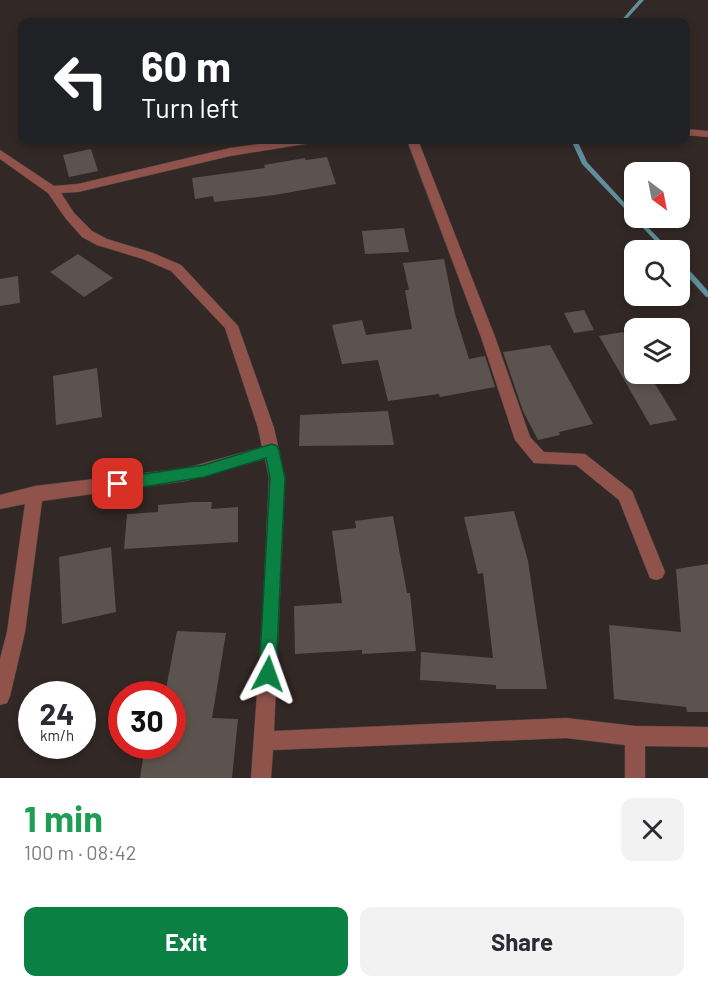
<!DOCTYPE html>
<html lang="en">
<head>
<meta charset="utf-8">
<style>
	:root { --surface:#fff; --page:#f2f2f3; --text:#2b2b33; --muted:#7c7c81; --accent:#0b8043 }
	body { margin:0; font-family:Barlow,sans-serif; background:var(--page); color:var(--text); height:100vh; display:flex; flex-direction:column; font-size:22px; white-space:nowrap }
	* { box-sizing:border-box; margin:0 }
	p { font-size:20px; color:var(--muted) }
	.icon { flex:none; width:33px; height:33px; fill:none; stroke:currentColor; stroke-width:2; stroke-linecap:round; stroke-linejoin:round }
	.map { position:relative; height:778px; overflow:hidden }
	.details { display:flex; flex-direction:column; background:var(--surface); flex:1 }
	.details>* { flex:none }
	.top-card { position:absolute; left:18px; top:18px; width:672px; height:126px; border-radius:12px; box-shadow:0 3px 9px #0003; background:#202124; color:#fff; overflow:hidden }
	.needle { width:39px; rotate:148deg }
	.buttons { position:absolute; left:624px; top:162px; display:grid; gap:12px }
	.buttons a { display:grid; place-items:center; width:66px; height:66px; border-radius:12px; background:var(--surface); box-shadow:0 3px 9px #0003; font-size:30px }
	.speed { position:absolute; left:18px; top:681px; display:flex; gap:12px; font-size:30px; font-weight:700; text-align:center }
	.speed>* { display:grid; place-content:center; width:78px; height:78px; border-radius:50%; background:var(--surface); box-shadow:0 3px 9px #0003; line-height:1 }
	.speed small { font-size:15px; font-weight:400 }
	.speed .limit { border:9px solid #d22; background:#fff; color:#111 }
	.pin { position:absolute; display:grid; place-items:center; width:51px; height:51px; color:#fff; margin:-26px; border-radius:12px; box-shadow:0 3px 9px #0006 }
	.me { position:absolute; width:66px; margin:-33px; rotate:4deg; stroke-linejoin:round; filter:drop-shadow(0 0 4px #0008) }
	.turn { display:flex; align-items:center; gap:21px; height:126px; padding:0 24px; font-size:27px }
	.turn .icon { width:78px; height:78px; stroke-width:2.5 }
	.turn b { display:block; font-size:42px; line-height:51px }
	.round { display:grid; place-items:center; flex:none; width:63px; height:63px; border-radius:12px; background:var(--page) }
	.overview { display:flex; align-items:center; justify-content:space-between; height:102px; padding:0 24px }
	h1 { font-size:36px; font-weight:700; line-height:45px; color:#1e9e55 }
	.action { display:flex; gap:12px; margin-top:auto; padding:12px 24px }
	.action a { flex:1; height:69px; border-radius:12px; background:var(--accent); color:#fff; font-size:24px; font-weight:700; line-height:69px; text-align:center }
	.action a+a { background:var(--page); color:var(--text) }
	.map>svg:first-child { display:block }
</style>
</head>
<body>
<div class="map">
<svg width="708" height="778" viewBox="0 0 708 778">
	<rect width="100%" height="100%" fill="#322825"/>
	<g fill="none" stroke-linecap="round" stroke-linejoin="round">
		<g fill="#618e9c" fill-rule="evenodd">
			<path d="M639,0h5l-20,22h-4z"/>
			<path d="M571,140h6l10,22 47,51v5h5l31,32h-6l-82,-86z"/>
			<path d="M680,262h2l26,29v6h-2l-26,-29z"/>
		</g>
	</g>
	<g fill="#5d534e">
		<path d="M91,149l7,22 -29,6 -6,-22z"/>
		<path d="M327,157l9,27 -61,11 -61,7 -1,-6 -18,3 -3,-21 73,-10 -1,-3 41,-7 1,2z"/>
		<path d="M404,228l5,24 -44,2 -3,-23z"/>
		<path d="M78,254l35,24 -29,19 -34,-25z"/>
		<path d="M444,259l11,55 14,45 16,-3 10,31 -55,10 -1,-3 -51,7 -10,-41 -36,4 -10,-39 30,-5 4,15 46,-6 -7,-39h4l-6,-27z"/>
		<path d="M18,276l2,27 -20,3v-27z"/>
		<path d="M584,310l10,20 -20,3 -10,-20z"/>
		<path d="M623,332l11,18v24h15l28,46 -27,5 -51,-89z"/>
		<path d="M550,345l43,79 -34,8 1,3 -22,5 -15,-29 -20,-59z"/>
		<path d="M97,368l5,49 -46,8 -3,-49z"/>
		<path d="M388,411l6,34 -95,1 1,-31z"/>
		<path d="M194,502h18l-1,7 27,-2v35l-114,7 3,-35 31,-2v-7z"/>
		<path d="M514,511l14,50 19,128h-51v-4l-76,-5 1,-28 72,6 -10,-85 -5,1 -14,-57z"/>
		<path d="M393,516l14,77h3l6,58 -54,3v-4l-67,4 -1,-48 48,-3 -10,-72 24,-3 -1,-7z"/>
		<path d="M111,547l5,65 -54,12 -3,-67z"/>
		<path d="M708,564v148h-21l-1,-5 -72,-8 -5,-74 72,7 -5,-63z"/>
		<path d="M177,631l49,2 -14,85 26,1 -6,59h-92l5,-32h27v-52h-7z"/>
	</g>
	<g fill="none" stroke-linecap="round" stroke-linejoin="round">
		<defs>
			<g id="minor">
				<path d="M686,129l22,2v6l-22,-2z"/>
				<path d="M291,140h26l-6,3 -81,13 -152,36 -17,1 13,20 18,18 15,8 46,14 28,12 57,61 36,102 11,50 -11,253 292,-13 69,8 73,1v20l-63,-1v32h-20v-33l-59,-7 -293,12 -2,28h-20l12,-170 6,-130 -4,-19 -79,22 -144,20 -17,131 -15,64 -3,7 -7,2v-46l7,-27 18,-128 -25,5v-14l35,-9 151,-18 76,-21 -4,-19 -33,-100 -54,-57 -28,-12 -46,-14 -15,-8 -16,-18 -18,-26 -48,-34v-9l54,36 24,-2 152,-36z"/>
				<path d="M407,140h11l77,197 35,100 14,15 41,2 47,37 33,81 -3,6 -6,2 -6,-2 -31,-78 -43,-35 -42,-2 -19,-23 -34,-103z"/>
			</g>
		</defs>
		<use href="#minor" stroke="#4e4441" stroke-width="1"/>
		<use href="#minor" fill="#8f534c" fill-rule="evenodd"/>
	</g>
	<path fill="#0b8043" stroke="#07532c" stroke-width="1.5" d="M272,444l5,2 2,4 6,28 -9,196 -2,6 -6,3 -6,-3 -3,-6 11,-196 -4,-20 -62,19 -86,14 -5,-2 -2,-5 2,-4 5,-2 86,-13z"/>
</svg>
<div class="buttons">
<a><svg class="needle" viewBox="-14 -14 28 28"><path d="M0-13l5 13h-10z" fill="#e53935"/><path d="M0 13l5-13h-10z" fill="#7c7c81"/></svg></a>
<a><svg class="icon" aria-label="search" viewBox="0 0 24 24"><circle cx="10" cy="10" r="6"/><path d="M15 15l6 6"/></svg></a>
<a><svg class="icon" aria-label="layers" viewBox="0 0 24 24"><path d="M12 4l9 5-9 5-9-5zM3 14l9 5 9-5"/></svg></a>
</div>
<div class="speed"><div>24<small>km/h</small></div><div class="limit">30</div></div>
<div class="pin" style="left:118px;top:484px;background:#d93025"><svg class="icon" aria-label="arrive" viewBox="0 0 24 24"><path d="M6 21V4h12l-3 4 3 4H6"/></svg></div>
<svg class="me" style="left:268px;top:674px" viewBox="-20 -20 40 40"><path d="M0-17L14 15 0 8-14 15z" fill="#0b8043" stroke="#fff" stroke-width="4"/></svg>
<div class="top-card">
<div class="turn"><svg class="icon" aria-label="left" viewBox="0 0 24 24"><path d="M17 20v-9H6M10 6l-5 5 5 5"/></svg><div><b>60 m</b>Turn left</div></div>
</div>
</div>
<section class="details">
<div class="overview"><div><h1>1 min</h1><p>100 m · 08:42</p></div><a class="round"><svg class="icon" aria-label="close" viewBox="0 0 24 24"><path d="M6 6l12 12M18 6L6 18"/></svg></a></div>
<div class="action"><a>Exit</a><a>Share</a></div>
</section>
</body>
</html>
